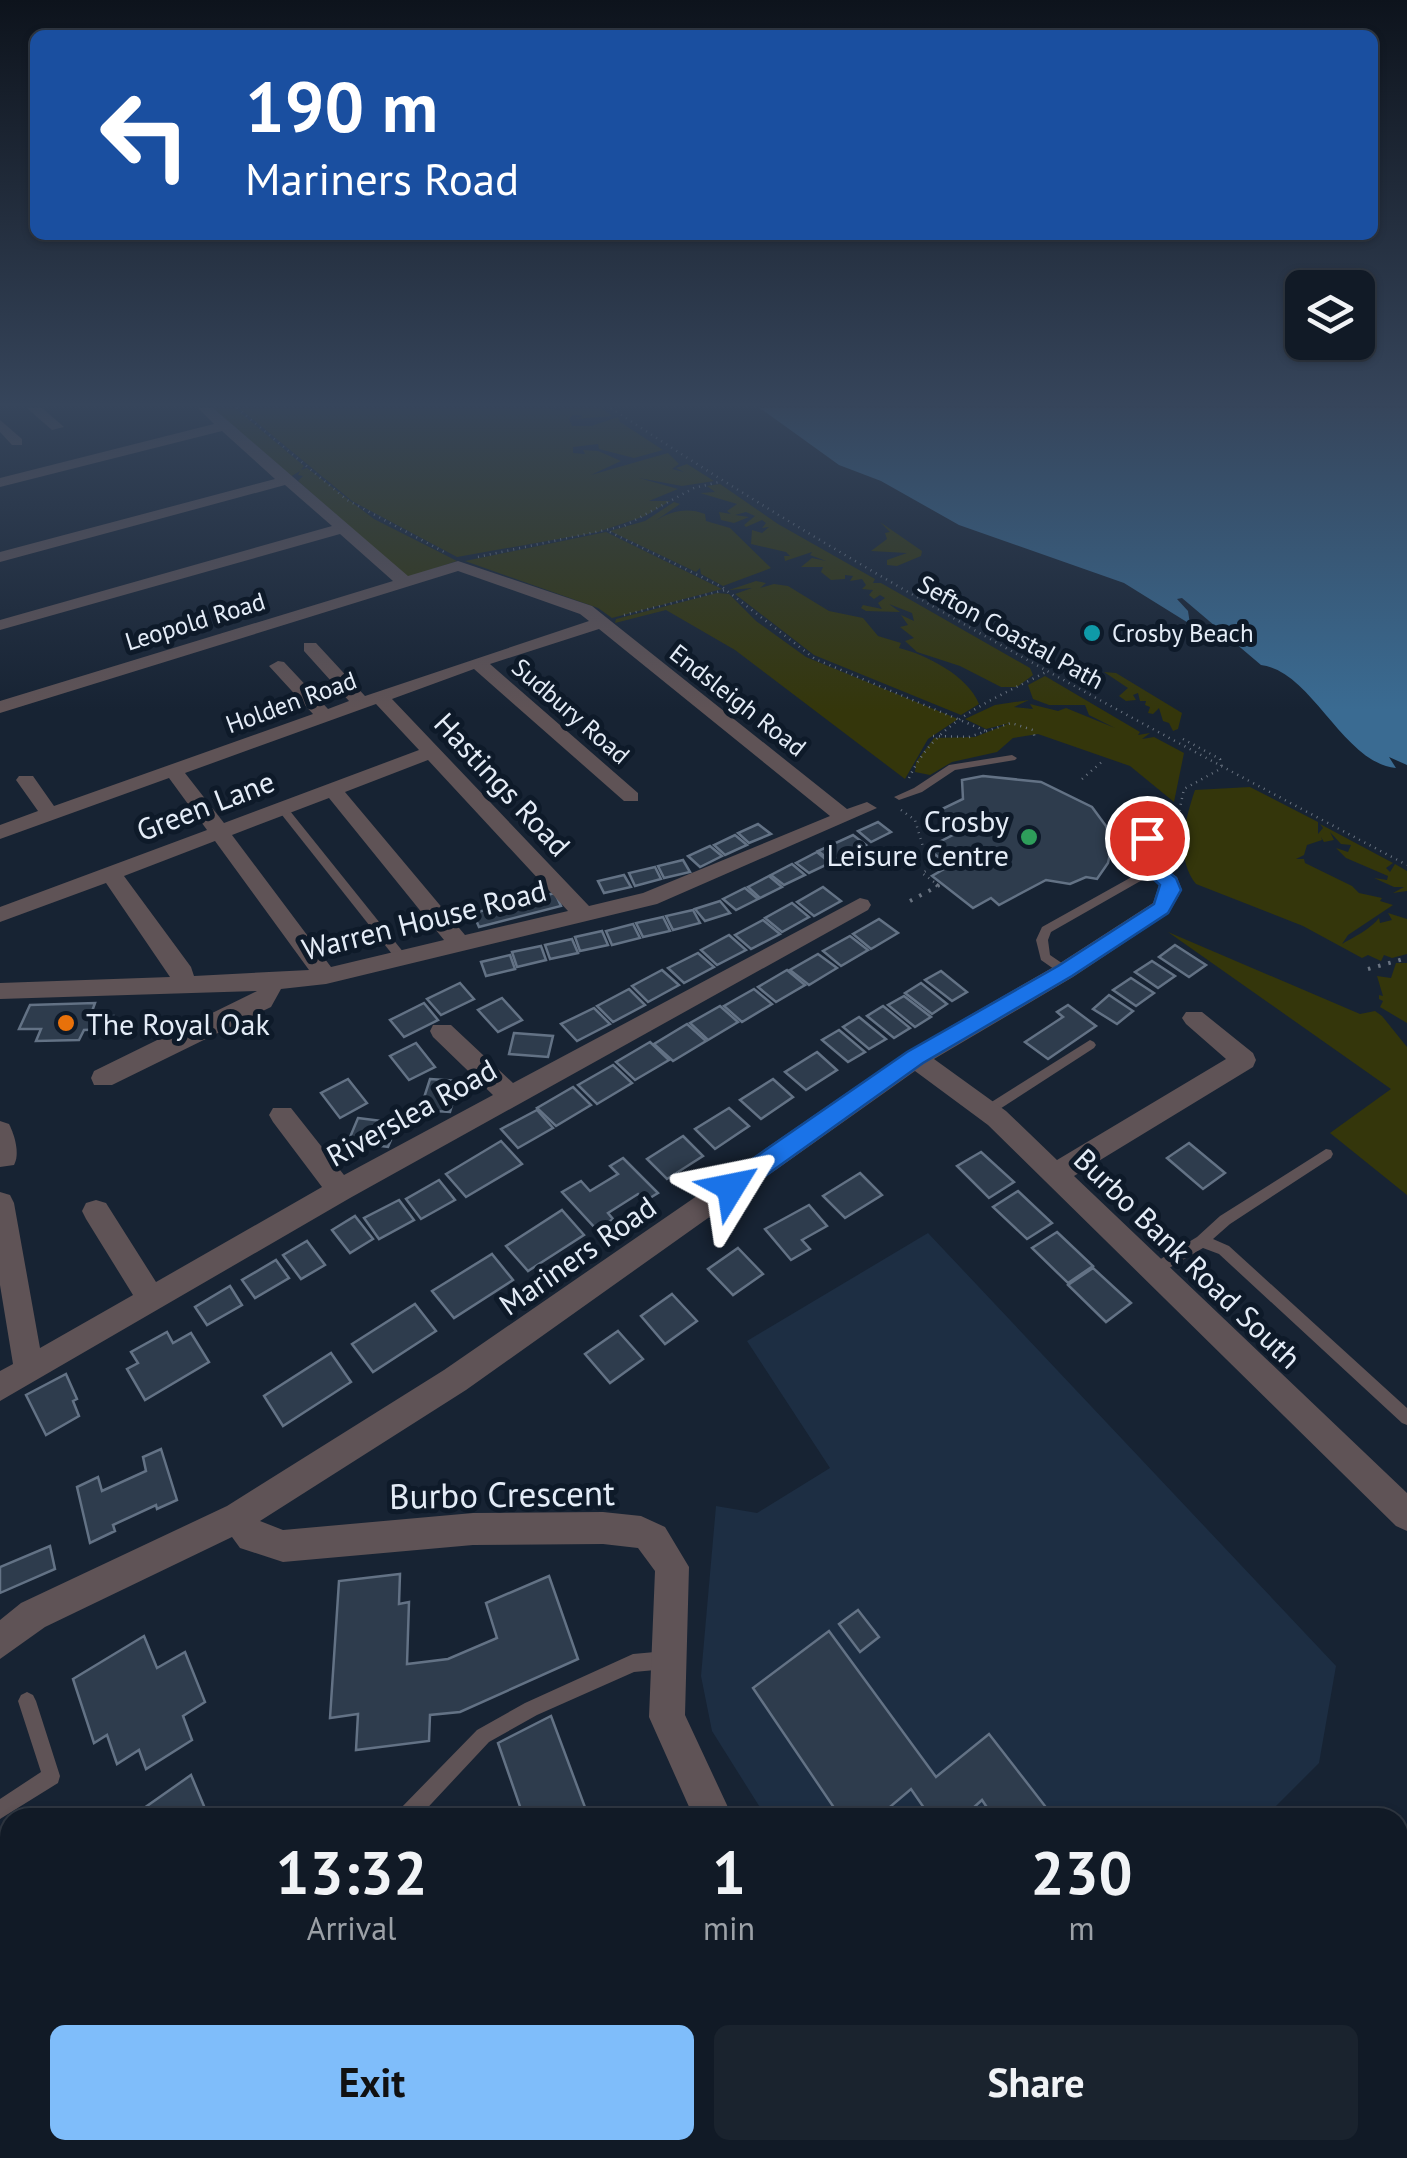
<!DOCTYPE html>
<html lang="en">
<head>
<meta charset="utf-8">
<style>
	:root { --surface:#111a26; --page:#1a232e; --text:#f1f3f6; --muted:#9ca1a7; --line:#303843; --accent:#7fbdfa }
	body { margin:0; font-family:"PT Sans",sans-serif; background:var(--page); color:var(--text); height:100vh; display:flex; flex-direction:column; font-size:38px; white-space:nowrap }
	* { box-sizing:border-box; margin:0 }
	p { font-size:32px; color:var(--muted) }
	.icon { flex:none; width:55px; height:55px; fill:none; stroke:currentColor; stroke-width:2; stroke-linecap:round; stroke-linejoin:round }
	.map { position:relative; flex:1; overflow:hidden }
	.details { position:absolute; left:0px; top:1808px; width:1408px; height:352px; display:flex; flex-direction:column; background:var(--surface); border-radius:30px 30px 0 0; box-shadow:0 2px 8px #0004,0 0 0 2px var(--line) }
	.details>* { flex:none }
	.top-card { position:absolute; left:30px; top:30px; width:1348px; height:210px; border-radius:15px; box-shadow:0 2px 8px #0004,0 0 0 2px var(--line); background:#1a4fa0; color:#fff; overflow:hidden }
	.buttons { position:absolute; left:1285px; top:270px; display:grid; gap:20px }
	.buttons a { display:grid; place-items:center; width:90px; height:90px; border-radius:15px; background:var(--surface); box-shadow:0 2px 8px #0004,0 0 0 2px var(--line); font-size:50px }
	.pin { position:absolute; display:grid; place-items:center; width:85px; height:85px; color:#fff; margin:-42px; border:5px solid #fff; border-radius:50%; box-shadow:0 2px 10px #0007 }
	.me { position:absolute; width:110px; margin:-55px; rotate:55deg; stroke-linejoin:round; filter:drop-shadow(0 0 8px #0008) }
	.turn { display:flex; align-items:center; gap:35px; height:210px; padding:0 50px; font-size:45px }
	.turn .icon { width:130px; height:130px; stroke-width:2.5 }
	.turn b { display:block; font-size:70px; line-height:85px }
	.eta { display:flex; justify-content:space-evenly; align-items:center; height:170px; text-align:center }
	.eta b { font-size:60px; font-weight:800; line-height:70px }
	.button { display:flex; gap:20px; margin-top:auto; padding:20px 50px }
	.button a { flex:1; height:115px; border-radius:15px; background:var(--accent); color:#111; font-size:40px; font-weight:800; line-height:115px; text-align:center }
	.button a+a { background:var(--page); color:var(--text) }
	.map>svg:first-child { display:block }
</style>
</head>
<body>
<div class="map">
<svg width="1407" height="2158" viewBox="0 0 1407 2158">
	<rect width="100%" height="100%" fill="#172333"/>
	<path fill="#1d2e43" d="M928,1233l408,433 -17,97 -55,55 -498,-1 -54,-86 -11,-55 15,-170 41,7 73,-45 -83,-127z"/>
	<g fill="#34360b">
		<path d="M213,408h22l69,58 -3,4 6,-2 67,51 83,42 -51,17 -108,-97 5,-5 -5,-1 2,-4 -10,6z"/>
		<path d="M239,408h310l14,3 -6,-3h44l11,8 -37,3 9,-3 -11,-1 -4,4 3,7h19l27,-9 2,5 43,28 -29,8 -35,-9 -1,-5 -25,3v6l12,1 -2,-4 15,1 23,10 -30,14 77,-22 11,11 -7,5 12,3 -8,-4 11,-4 27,17 -32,5 -43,-8 39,11 -29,12h21l-25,15 -47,16 -141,25 -105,-56z"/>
		<path d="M720,484l58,40 97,55 -2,4h8l149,85 3,7 -16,12h-16l-41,-21 -43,-14 -12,-11 9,-3 -14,-11 8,-2 -7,-10 13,6 -2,-8 -23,-9 11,8 -34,-1 -5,-3 2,-3 19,4 -4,-6 7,-5 -5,-3 -6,4 -5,-4 4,-5 -11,-1 4,-4 -4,-6 -12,2 3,-5 -8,-1v4l-14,1 -10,-8 2,-5h-22l11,-9 14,3 -16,-6 2,-3 -27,9 -1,-5h6l-4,-4 -35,-8 1,-14 10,3 7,-6 -7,1 4,-5 -4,-3 -16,7 -2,-2 11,-9 -9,-4 -11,3 14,2 -15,6 -13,-3 -2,-8 12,2 -4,-3 10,-7 -37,-11 15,-1 -8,-6z"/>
		<path d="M674,502l6,2 -25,17c16,-10 32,-14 50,-7l1,7 24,7 41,40 -48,18 -22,-12 -1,-6 -4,4 -86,-41 35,-10z"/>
		<path d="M880,522l42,29 -1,5 -24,10 -10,-1v-5l20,-7 -36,-2 16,-12 -2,-6 5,-1z"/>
		<path d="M606,532l116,57 -110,29 -14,-10 -133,-47z"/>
		<path d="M756,581l10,2 -6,5 14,-4 14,2 41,25 34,7 15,18 23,7 -2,5c28,7 69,28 80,56l-18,11 -147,-60 -79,-61 17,-6 -23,2z"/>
		<path d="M717,593l12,1 27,27 50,36 152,62 -30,20 -23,40 -170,-129 -69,-40 -51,13 1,-4z"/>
		<path d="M1104,672l12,1 66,40 -4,16 -5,2 -4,-8 -6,-2 -4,-13 -6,6 -5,-1 2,-6 -5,-2 1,-4h-6l-2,-8 -5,2 3,5 -10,1 -7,-5 9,-8z"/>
		<path d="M1045,676l95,56 -2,3 12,-2 -8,6 12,-2 30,16 -10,49 -44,-36 -92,-32 -25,4 -16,14 -45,10 -22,13 -15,-3 1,-10 18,-24 41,-1 35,-14 -24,6 -21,-10 30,-14 34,-5 -15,7 19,2 -3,-5 28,7 8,-3 49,20 -26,-13 -4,-10h-36l-16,-6 -5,-14z"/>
		<path d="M1250,787l68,35v12l5,-6 -3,-4 73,39 -7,5 4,4 5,-8 12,7v20l-14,2 11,-6h-10l-20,-9 13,2 1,-4 -42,-18 -10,-10 12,4 3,-7 -10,-1 -11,-12 4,8 -10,2 -3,-5 1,3 -15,5 -3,10 -8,4h8l1,4 47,23 7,7 23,5 -2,3 13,4 -45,30 -6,9c10,-6 29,-15 37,-26l1,5 12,-3 -4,-7 19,6v35l-15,4 -8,-3 -3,6 -13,-6 -6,3 -59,-32 -107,-42c-21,-26 -11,-65 -1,-94z"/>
		<path d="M1168,932l192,82 15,-3 7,5 25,31v148l-77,-62 61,-44z"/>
		<path d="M1396,963h11v60l-27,-16 3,-6 -4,-2v-4l4,1 -6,-20 14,2z"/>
	</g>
	<path fill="#3a6b92" d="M760,408h647v357l-18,-8 7,11c-53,-5 -84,-97 -135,-103l-79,-67 -5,1 11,12 2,13 -66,-41 -165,-58 -78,-44 -42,-16z"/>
	<g fill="#2e3c4d" stroke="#637285" stroke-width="2.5">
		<path d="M983,776l58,6 51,25 14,19 6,19 -4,18 -11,16 -11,-2 -16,7 -24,-4 -47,25 -8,-7 -18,10 -41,-32 12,-7 -4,-4 6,-2 -19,-15 38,-19 -25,-19 23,-11 -1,-19z"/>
		<path d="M878,822l13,10 -20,10 -13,-11z"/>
		<path d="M758,824l13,10 -22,9 -11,-10z"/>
		<path d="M735,835l12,10 -22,10 -11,-10z"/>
		<path d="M853,835l13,10 -35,16 -13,-10z"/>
		<path d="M710,846l12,10 -22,11 -12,-11z"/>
		<path d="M817,852l13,11 -21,10 -13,-10z"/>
		<path d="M683,860l7,12 -26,6 -6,-12z"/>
		<path d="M792,864l13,11 -21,10 -13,-10z"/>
		<path d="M655,867l6,12 -26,7 -6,-13z"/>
		<path d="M624,875l7,12 -27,6 -6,-12z"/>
		<path d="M769,876l13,11 -22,11 -12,-11z"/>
		<path d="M823,887l18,14 -27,15 -17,-14z"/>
		<path d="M745,888l13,11 -22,11 -13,-11z"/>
		<path d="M555,893l6,13 -82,21 -6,-14z"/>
		<path d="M720,901l10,12 -25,8 -10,-12z"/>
		<path d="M792,903l17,14 -27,15 -17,-14z"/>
		<path d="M693,910l7,13 -27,7 -7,-14z"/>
		<path d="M663,917l7,14 -27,6 -7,-14z"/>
		<path d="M879,919l19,14 -27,16 -18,-15z"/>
		<path d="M763,920l17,14 -29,15 -16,-14z"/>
		<path d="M633,924l7,14 -28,7 -6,-14z"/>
		<path d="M602,931l6,14 -28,6 -5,-14z"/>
		<path d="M729,935l17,15 -29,15 -16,-15z"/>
		<path d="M850,936l18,14 -27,16 -18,-15z"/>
		<path d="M572,939l6,14 -28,6 -5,-14z"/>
		<path d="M1175,945l31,20 -17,12 -30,-20z"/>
		<path d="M541,946l5,14 -29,7 -5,-15z"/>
		<path d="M698,953l16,14 -30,16 -16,-15z"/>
		<path d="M818,954l19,14 -28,17 -19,-15z"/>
		<path d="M510,955l5,14 -29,7 -5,-14z"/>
		<path d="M1152,961l23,15 -17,12 -23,-16z"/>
		<path d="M662,970l17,15 -31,17 -16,-16z"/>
		<path d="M787,970l18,15 -29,17 -18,-15z"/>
		<path d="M941,971l26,21 -15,9 -27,-21z"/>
		<path d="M1131,978l23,15 -18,13 -23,-16z"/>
		<path d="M460,983l14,16 -33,16 -14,-16z"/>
		<path d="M921,983l26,21 -15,10 -27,-21z"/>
		<path d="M629,989l16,16 -32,17 -16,-16z"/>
		<path d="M754,989l18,15 -30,18 -18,-16z"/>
		<path d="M1109,995l24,16 -16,13 -24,-15z"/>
		<path d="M904,996l27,21 -16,10 -27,-22z"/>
		<path d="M502,998l20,22 -24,12 -20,-22z"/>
		<path d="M95,1003l-5,14 23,-1 -5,13 -24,1 -5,10 -43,1 5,-12h-22l11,-24z"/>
		<path d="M424,1003l14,17 -34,17 -14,-17z"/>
		<path d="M1068,1005l28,21 -48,33 -23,-17 38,-25 -6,-5z"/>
		<path d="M720,1006l18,16 -30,18 -18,-17z"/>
		<path d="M883,1006l27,22 -16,10 -27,-22z"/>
		<path d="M594,1008l16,16 -33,17 -16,-17z"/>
		<path d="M859,1017l27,22 -17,10 -26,-22z"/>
		<path d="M687,1024l19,17 -33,20 -19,-17z"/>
		<path d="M839,1030l26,22 -17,10 -26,-22z"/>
		<path d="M514,1033l39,3 -5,21 -39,-3z"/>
		<path d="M650,1042l19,18 -34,20 -19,-18z"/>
		<path d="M416,1043l19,24 -26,13 -19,-24z"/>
		<path d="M817,1052l20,18 -31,20 -21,-18z"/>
		<path d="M613,1065l19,18 -35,21 -19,-19z"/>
		<path d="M348,1079l19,24 -27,15 -19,-25z"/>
		<path d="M430,1079l29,2 -9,31 -30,-2z"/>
		<path d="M773,1079l20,18 -32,22 -21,-19z"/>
		<path d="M573,1087l18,18 -35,21 -19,-18z"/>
		<path d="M729,1108l20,18 -34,23 -20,-20z"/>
		<path d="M537,1110l16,18 -35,20 -17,-19z"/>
		<path d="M358,1118l40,5 -10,24 -40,-5z"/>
		<path d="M683,1136l20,20 -36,23 -20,-20z"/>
		<path d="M501,1141l21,23 -56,33 -20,-23z"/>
		<path d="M1189,1143l36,30 -22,16 -36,-31z"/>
		<path d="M981,1152l33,30 -25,16 -32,-32z"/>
		<path d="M623,1158l35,35 -13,8 -7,-7 -30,19 5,6 -16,11 -35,-38 19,-11 9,10 28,-17 -8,-8z"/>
		<path d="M860,1173l22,22 -37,23 -22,-22z"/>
		<path d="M439,1180l16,20 -34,19 -15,-20z"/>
		<path d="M1018,1191l34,32 -25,16 -34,-32z"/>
		<path d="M399,1200l15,20 -35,19 -15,-21z"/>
		<path d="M809,1205l18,21 -25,14 8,9 -19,11 -26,-31z"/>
		<path d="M562,1210l22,25 -56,36 -22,-25z"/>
		<path d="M355,1216l18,23 -23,14 -18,-23z"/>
		<path d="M1057,1232l36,34 -25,17 -36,-35z"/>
		<path d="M307,1241l18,24 -24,14 -18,-24z"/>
		<path d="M738,1248l25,26 -30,21 -25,-26z"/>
		<path d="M492,1254l21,26 -59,38 -22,-27z"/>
		<path d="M276,1260l13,18 -34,20 -13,-18z"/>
		<path d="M1093,1268l38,35 -25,19 -38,-37z"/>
		<path d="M230,1286l12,19 -35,20 -12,-18z"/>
		<path d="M672,1294l25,27 -32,23 -24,-28z"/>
		<path d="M415,1304l21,27 -63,41 -21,-28z"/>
		<path d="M618,1331l25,28 -33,24 -25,-29z"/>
		<path d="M167,1332l6,11 18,-10 18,29 -64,38 -18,-31 11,-6 -7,-11z"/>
		<path d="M331,1353l20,29 -68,44 -19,-30z"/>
		<path d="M66,1374l11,25 -4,2 6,15 -33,19 -20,-40z"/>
		<path d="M161,1449l16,51 -20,9 -1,-4 -43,20 2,6 -25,12 -13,-56 21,-10 4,14 44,-20 -3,-14z"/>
		<path d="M50,1546l5,23 -55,24v-26z"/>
		<path d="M400,1574l-1,30 10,-2 -2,62 41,-5 49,-21 -11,-35 63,-27 29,83 -118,53 -30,3 -1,26 -73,9 2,-36 -28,4 9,-137z"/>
		<path d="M858,1610l21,27 -19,15 -21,-28z"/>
		<path d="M829,1631l107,146 53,-43 56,72 -13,12h-38l-12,-18 -20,18h-31l-20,-29 -34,29h-36l-88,-130z"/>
		<path d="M144,1636l13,32 28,-16 20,50 -22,14 9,24 -46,29 -7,-19 -22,14 -10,-29 -13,8 -21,-64z"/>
		<path d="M551,1716l38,102h-65l-26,-75z"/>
		<path d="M191,1775l18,43h-70l-2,-5z"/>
		<path d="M272,2150h73l3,8h-86z"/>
	</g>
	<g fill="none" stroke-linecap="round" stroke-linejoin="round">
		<g stroke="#697381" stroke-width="2.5" stroke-dasharray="1 5" stroke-linecap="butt">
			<path d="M237,408l110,92 99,53"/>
			<path d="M611,408c255,170 525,313 796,457"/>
			<path d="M610,532l112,55 93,72 171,72"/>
			<path d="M478,557l146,-31 70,-38 25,-6"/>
			<path d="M624,615l101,-25"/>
			<path d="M933,736l36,1 42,-14 22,7 2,9"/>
			<path d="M1183,739l37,20 2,9"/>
			<path d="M909,778c27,-58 84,-78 137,-106"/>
			<path d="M1082,779l22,-19"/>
			<path d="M901,810l14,10 8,27 20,15 -21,11 12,9"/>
			<path d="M1166,833l9,-2 9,-42 38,-21"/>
		</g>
		<g stroke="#697381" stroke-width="4" stroke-dasharray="2.5 8" stroke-linecap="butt">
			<path d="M910,901l28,-15 -7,-6"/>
			<path d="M1368,969l39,-11"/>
		</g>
		<g fill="#5f5356" fill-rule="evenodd">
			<path d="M1012,755l5,3 -2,2 -60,10 -33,22 -23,8 -5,-3 20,-9 35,-23z"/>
			<path d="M1157,801l5,3 -2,22 -9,14h-8l-1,-2 8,-12 2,-22z"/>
			<path d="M282,805l4,1 118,147 2,3 -2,3h-8l-118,-149v-4z"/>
			<path d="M1157,870l5,3 -1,2 -17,4 -93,53 -3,8 2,15 19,13 2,3 -2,3h-8l-20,-14 -5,-20 6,-13 95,-53z"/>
			<path d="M1090,1040l4,2 2,3 -2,3 -102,66h-10l-1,-3 1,-3z"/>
			<path d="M1326,1149l5,1 2,4 -2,4 -101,66 -17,15 16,7 178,162v17l-5,-2 -183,-169 -16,-6 -44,26 -5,2 -5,-2 -2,-4 2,-4 48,-29 23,-21z"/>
			<path d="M666,1651l6,3 3,6 -3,6 -6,3 -32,3 -97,43 -48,27 -71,76h-22l2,-7 79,-81 48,-27 108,-49z"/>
			<path d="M27,1692l6,3 3,6 24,75 -2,7 -58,36v-20l41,-27 -23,-71 3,-6z"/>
			<path d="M418,2150h22l3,8h-22z"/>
		</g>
		<g fill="#5f5356" fill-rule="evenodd">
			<path d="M27,408h15l22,19 -12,3z"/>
			<path d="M198,408h15l195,168 50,-15 134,45 255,203 20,-7 10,6 -220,96 -331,80 -45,5 -10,18 -159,78h-18l-3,-7 3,-7 163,-80 -257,8v-16l170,-6 -64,-94 -106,39v-15l207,-77 -38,-52 -169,61v-14l38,-14 -22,-31 3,-4h14l21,30 259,-92 -44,-48 9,-5 6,1 44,47 21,-8 -45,-50v-8h12l49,53 224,-75 -9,-7 -122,-43 -458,142v-12l393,-120 -53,-47 -340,96v-10l332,-94 -47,-41 -285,77v-10l275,-73 -53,-48 -222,56v-9l214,-54zM599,629l231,187 -187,77 -54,13 -197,-207 82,-30 150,132h14v-8l-148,-129zM376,704l43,46 -195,73 -39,-50zM428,760l140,151 -103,24 -120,-143zM329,798l115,142 -113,27 -99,-132zM215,841l94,129 -115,6 -3,-9 -67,-91z"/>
			<path d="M0,420l22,19v6h-10l-12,-13z"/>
			<path d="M1147,831l10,7 10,32 10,7 5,13 -13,23 -96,64 -139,82 72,52 51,49 169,-101 -40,-35 -4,-6 4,-6h16l51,41 3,7 -3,7 -179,109 333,317v38l-11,-5 -408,-401 -73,-54 -449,319 -206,131 23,9 190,-17 130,-1 38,4 24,11 24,40 -4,148 48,103h-39l-45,-101 6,-146 -17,-23 -35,-4 -130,1 -190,17 -43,-14 -8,-11 -187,90 -45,32v-39l21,-17 206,-97 217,-136 462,-318 151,-87 96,-62 6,-18 -13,-12 -9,-35z"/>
			<path d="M860,898l8,2 3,5 -3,5 -518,288 -350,203v-30l13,-7 -13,-79v-93l10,3 4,8 26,145 93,-53 -47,-76 -4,-8 4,-8 10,-3 10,3 50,79 166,-95 -49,-65 -4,-7 4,-7h18l53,67 149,-80 -60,-58 -3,-6 3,-6h18l62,58z"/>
			<path d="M0,1121l9,3c6,12 11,30 5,41l-14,2z"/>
			<path d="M0,1967l10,4v74l-10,-4z"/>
			<path d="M21,2150h44l2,8h-44z"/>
			<path d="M891,2150h45l4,8h-45z"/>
		</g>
	</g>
	<linearGradient id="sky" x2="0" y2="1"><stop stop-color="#0d131c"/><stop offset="0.57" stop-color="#36455b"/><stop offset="1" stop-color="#36455b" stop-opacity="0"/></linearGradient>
	<rect width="1407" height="710" fill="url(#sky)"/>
	<path fill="#1a73e8" stroke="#114b97" stroke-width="2.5" d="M1147,832l10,6 9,32 10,8 5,12 -13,23 -96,63 -149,87 -183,131h-18l-3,-7 3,-7 185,-128 151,-86 96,-62 6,-19 -13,-12 -10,-35z"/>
	<circle fill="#0f9aa8" stroke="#0e1a29" stroke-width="4" cx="1092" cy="633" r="10"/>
	<circle fill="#2e9e5b" stroke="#0e1a29" stroke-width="4" cx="1029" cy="837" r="10"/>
	<circle fill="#e8710a" stroke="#0e1a29" stroke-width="4" cx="66" cy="1023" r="10"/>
	<g text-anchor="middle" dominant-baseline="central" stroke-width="10" stroke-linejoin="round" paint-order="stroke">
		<g font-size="25" fill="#e4ecf7" stroke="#0e1a29">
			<text transform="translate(195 621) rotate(-17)">Leopold Road</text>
			<text transform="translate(1011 632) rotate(29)">Sefton Coastal Path</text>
			<text transform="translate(738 700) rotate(38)">Endsleigh Road</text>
			<text transform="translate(291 702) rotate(-20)">Holden Road</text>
			<text transform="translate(571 711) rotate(41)">Sudbury Road</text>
		</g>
		<g font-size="25" fill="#e4ecf7" stroke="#0e1a29" text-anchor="start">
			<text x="1112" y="633">Crosby Beach</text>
		</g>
		<g font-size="30" fill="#e4ecf7" stroke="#0e1a29">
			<text transform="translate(503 784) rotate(47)">Hastings Road</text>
			<text transform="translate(205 805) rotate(-21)">Green Lane</text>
			<text transform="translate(424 919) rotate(-14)">Warren House Road</text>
			<text transform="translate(411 1112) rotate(-29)">Riverslea Road</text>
			<text transform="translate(577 1255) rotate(-35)">Mariners Road</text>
			<text transform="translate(1188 1258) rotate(44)">Burbo Bank Road South</text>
		</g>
		<g font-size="30" fill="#e4ecf7" stroke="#0e1a29" text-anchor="end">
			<text x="1009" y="820">Crosby<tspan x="1009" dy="34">Leisure Centre</tspan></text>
			<text x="86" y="1023" text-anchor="start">The Royal Oak</text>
		</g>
		<g font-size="35" fill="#e4ecf7" stroke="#0e1a29">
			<text transform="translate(502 1494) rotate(-1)">Burbo Crescent</text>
		</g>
	</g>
</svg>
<div class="buttons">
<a><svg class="icon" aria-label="layers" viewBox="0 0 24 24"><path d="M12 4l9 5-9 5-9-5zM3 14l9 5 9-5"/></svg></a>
</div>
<div class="pin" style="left:1147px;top:838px;background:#d93025"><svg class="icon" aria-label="arrive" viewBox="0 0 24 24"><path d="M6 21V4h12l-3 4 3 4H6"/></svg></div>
<svg class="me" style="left:731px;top:1187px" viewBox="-20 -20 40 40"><path d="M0-17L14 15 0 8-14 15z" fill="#1a73e8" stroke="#fff" stroke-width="4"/></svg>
<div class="top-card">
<div class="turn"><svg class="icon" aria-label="left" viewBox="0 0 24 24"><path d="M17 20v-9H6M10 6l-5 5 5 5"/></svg><div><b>190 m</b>Mariners Road</div></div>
</div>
<section class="details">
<div class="eta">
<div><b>13:32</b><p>Arrival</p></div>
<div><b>1</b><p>min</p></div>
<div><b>230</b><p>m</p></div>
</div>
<div class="button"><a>Exit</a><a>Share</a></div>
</section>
</div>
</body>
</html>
